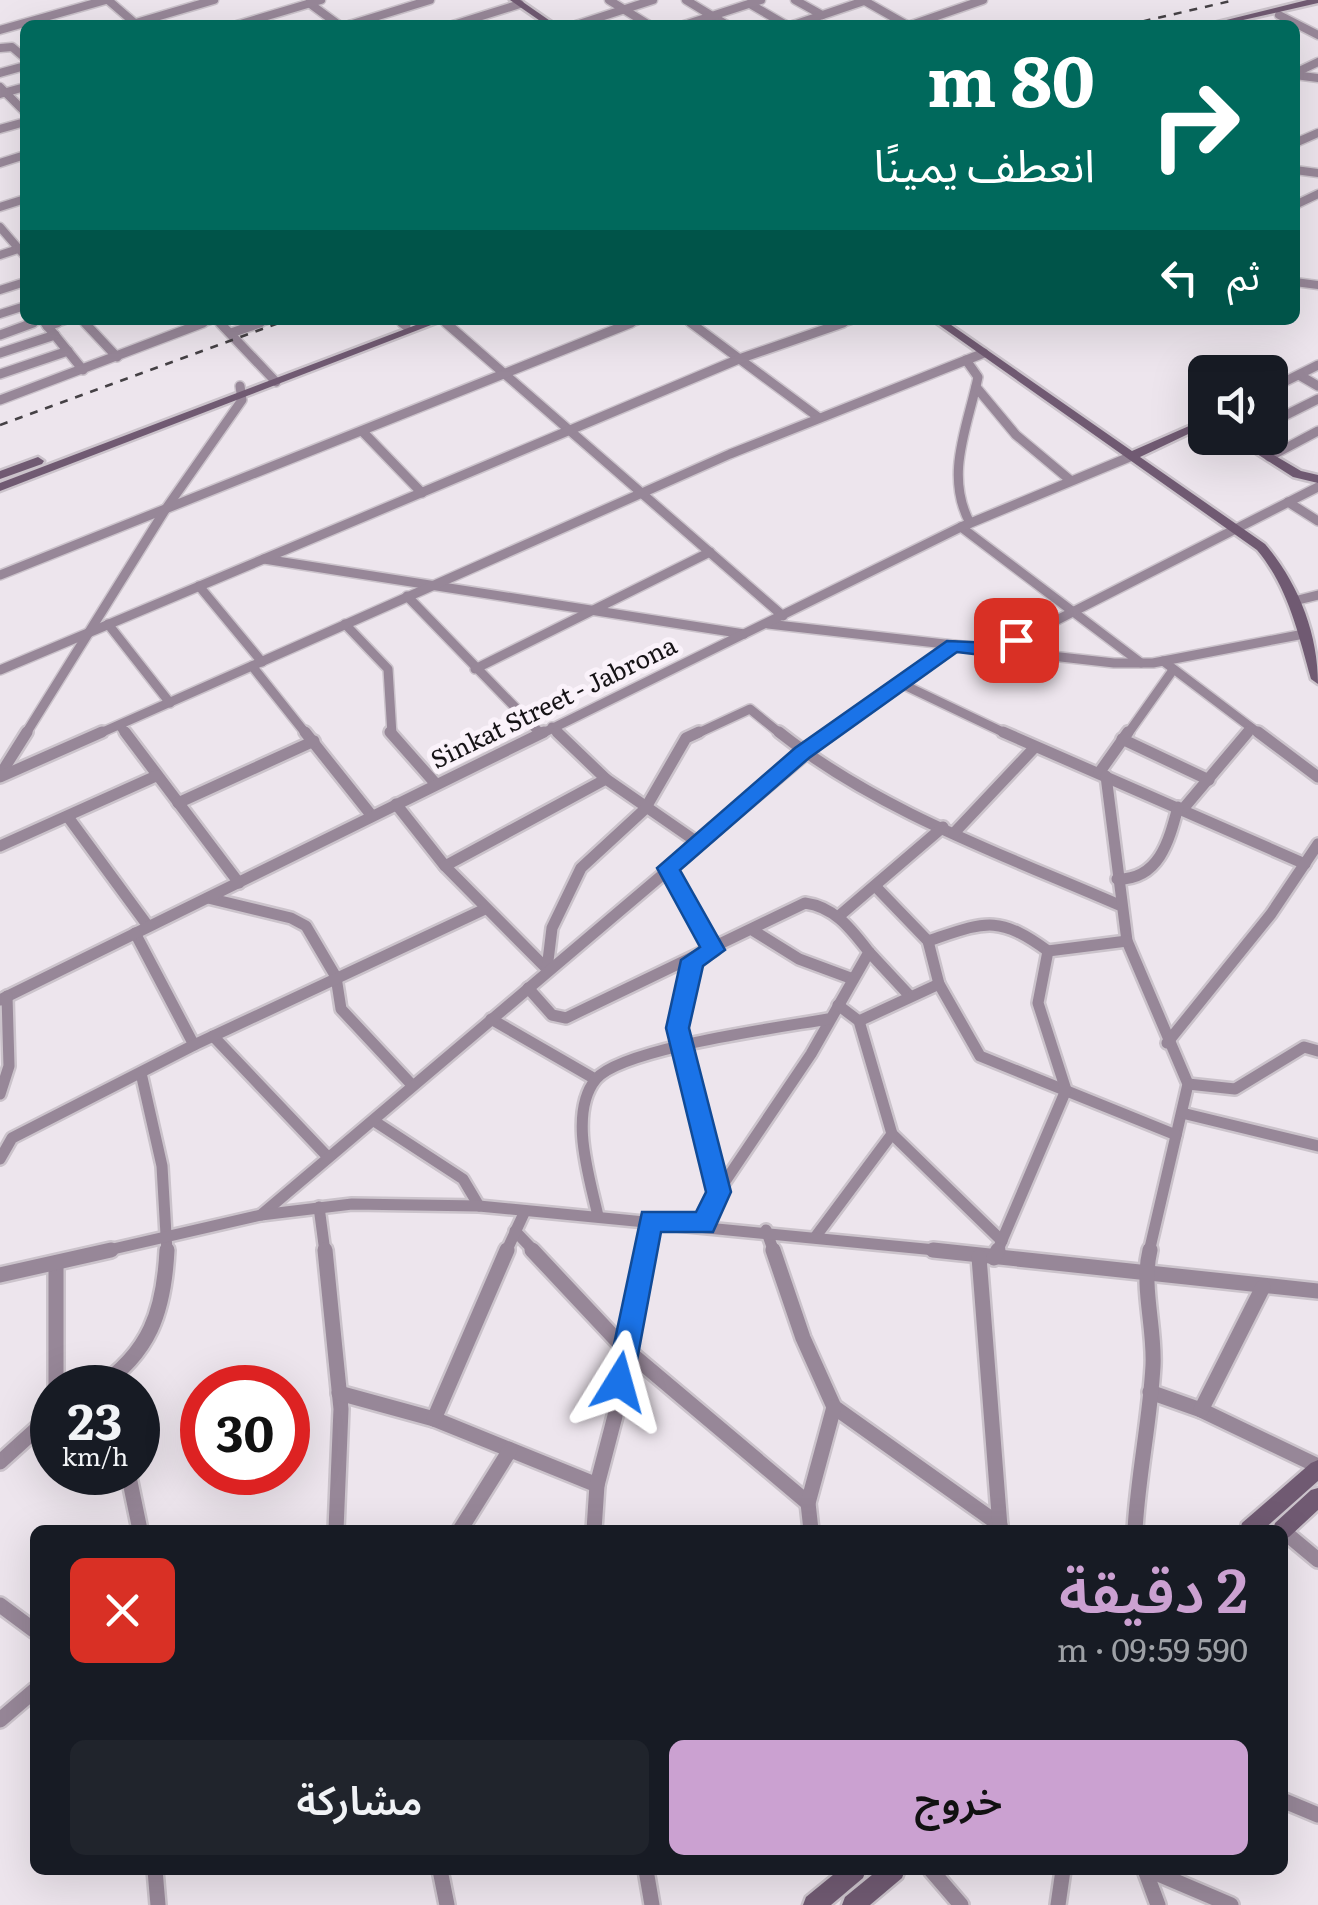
<!DOCTYPE html>
<html lang="ar">
<head>
<meta charset="utf-8">
<style>
	:root { --surface:#171b24; --page:#20242c; --text:#f1f3f6; --muted:#9ea1a6; --accent:#cba1d1 }
	body { margin:0; font-family:Literata,"Noto Sans Arabic",serif; background:var(--page); color:var(--text); direction:rtl; height:100vh; display:flex; flex-direction:column; font-size:38px; white-space:nowrap }
	* { box-sizing:border-box; margin:0 }
	p { font-size:32px; color:var(--muted) }
	.icon { flex:none; width:55px; height:55px; fill:none; stroke:currentColor; stroke-width:2; stroke-linecap:round; stroke-linejoin:round }
	.map { position:relative; flex:1; overflow:hidden; direction:ltr }
	.side { position:absolute; left:30px; top:1525px; width:1258px; height:350px; display:flex; flex-direction:column; background:var(--surface); border-radius:15px; box-shadow:0 10px 40px #0002; direction:rtl }
	.side>* { flex:none }
	.top-card { position:absolute; left:20px; top:20px; width:1280px; height:305px; border-radius:15px; box-shadow:0 10px 40px #0002; direction:rtl; background:#00695c; color:#fff; overflow:hidden }
	.tools { position:absolute; left:1188px; top:355px; display:grid; gap:20px }
	.tools a { display:grid; place-items:center; width:100px; height:100px; border-radius:15px; background:var(--surface); box-shadow:0 10px 40px #0002; font-size:50px }
	.speed { position:absolute; left:30px; top:1365px; display:flex; gap:20px; font-size:50px; font-weight:700; text-align:center }
	.speed>* { display:grid; place-content:center; width:130px; height:130px; border-radius:50%; background:var(--surface); box-shadow:0 10px 40px #0002; line-height:1 }
	.speed small { font-size:25px; font-weight:400 }
	.speed .limit { border:15px solid #d22; background:#fff; color:#111 }
	.pin { position:absolute; display:grid; place-items:center; width:85px; height:85px; color:#fff; margin:-42px; border-radius:20px; box-shadow:0 5px 15px #0006 }
	.me { position:absolute; width:110px; margin:-55px; rotate:8deg; stroke-linejoin:round; filter:drop-shadow(0 0 8px #0008) }
	.turn { display:flex; align-items:center; gap:35px; height:210px; padding:0 40px; font-size:45px }
	.turn .icon { width:130px; height:130px; stroke-width:2.5 }
	.turn b { display:block; font-size:70px; line-height:85px }
	.then { display:flex; align-items:center; height:95px; padding:0 40px; background:#0003; gap:20px; font-size:38px }
	.round { display:grid; place-items:center; flex:none; width:105px; height:105px; border-radius:15px; background:var(--page) }
	.head { display:flex; align-items:center; justify-content:space-between; height:170px; padding:0 40px }
	h1 { font-size:60px; font-weight:600; line-height:75px; color:var(--accent) }
	.button { display:flex; gap:20px; margin-top:auto; padding:20px 40px }
	.button a { flex:1; height:115px; border-radius:15px; background:var(--accent); color:#111; font-size:40px; font-weight:600; line-height:115px; text-align:center }
	.button a+a { background:var(--page); color:var(--text) }
	.map>svg:first-child { display:block }
</style>
</head>
<body>
<div class="map">
<svg width="1318" height="1905" viewBox="0 0 1318 1905">
	<rect width="100%" height="100%" fill="#ede5ed"/>
	<g fill="none" stroke-linecap="round" stroke-linejoin="round">
		<defs>
			<g id="street-far3">
				<path d="M108,0l29,25"/>
				<path d="M609,0l40,25"/>
				<path d="M686,0l41,25"/>
				<path d="M795,0l27,15"/>
				<path d="M863,0l44,25"/>
				<path d="M309,3l30,22"/>
				<path d="M750,4l36,21"/>
				<path d="M1279,15l39,20"/>
				<path d="M129,25l85,-25"/>
				<path d="M237,25l84,-25"/>
				<path d="M349,25l81,-25"/>
				<path d="M453,25l67,-21"/>
				<path d="M576,25l77,-25"/>
				<path d="M684,25l77,-25"/>
				<path d="M793,25l74,-25"/>
				<path d="M911,25l72,-25"/>
				<path d="M0,30l106,-30"/>
				<path d="M0,48l12,-1 13,11"/>
				<path d="M0,73l25,-7"/>
				<path d="M1295,73l23,-11"/>
				<path d="M1295,75l23,3"/>
				<path d="M0,87l25,25"/>
				<path d="M0,94l25,-7"/>
				<path d="M0,129l25,-7"/>
				<path d="M1295,143l23,-10"/>
				<path d="M0,163l25,-8"/>
				<path d="M1295,170l23,3"/>
				<path d="M1295,205l23,-11"/>
				<path d="M0,207l25,-8"/>
				<path d="M0,227l25,29"/>
				<path d="M0,255l21,-7"/>
				<path d="M1295,282l23,3"/>
				<path d="M0,290l25,-8"/>
				<path d="M0,314l25,-8"/>
				<path d="M43,320l4,5"/>
				<path d="M83,320l5,5"/>
				<path d="M218,320l5,5"/>
				<path d="M399,320l6,5"/>
				<path d="M443,320l6,5"/>
				<path d="M687,320l7,5"/>
				<path d="M26,325l14,-5"/>
				<path d="M50,325l15,-5"/>
				<path d="M196,325l14,-5"/>
				<path d="M253,325l14,-5"/>
				<path d="M625,325l13,-5"/>
				<path d="M836,325l15,-5"/>
			</g>
			<g id="street-far2">
				<path d="M45,323l38,47"/>
				<path d="M85,323l32,34"/>
				<path d="M220,323l56,59"/>
				<path d="M402,323l4,3"/>
				<path d="M446,323l337,293"/>
				<path d="M691,323l127,94"/>
				<path d="M47,326l10,-3"/>
				<path d="M231,333l29,-10"/>
				<path d="M0,335l33,-12"/>
				<path d="M0,353l55,-18"/>
				<path d="M966,360l12,17c-10,49 -34,98 -8,146"/>
				<path d="M0,374l68,-23"/>
				<path d="M1299,375l19,11"/>
				<path d="M976,387l40,48 54,45"/>
				<path d="M1270,389l48,-24"/>
				<path d="M0,400l203,-77"/>
				<path d="M1270,423l48,-24"/>
				<path d="M363,432l59,61"/>
				<path d="M1269,457l49,-26"/>
				<path d="M1288,502l30,19"/>
				<path d="M961,527l180,136"/>
				<path d="M264,559l480,75"/>
				<path d="M0,575l631,-252"/>
				<path d="M199,586l63,76"/>
				<path d="M407,596l133,137"/>
				<path d="M1294,601l24,-6"/>
				<path d="M108,624l62,79"/>
				<path d="M345,624l43,45 4,66"/>
				<path d="M768,624l346,39h39l151,-29"/>
				<path d="M998,650l320,-163"/>
				<path d="M1163,661l98,74"/>
				<path d="M252,666l55,69"/>
				<path d="M475,669l235,-117"/>
				<path d="M0,670l739,-311 104,-36"/>
				<path d="M902,684l107,51"/>
				<path d="M120,726l7,9"/>
				<path d="M552,727l8,8"/>
				<path d="M25,735l140,-225 77,-110 -2,-14"/>
				<path d="M96,735l634,-281 254,-101"/>
				<path d="M539,735l422,-208 171,-71"/>
				<path d="M694,735l56,-26 32,26"/>
				<path d="M828,735l126,-90"/>
				<path d="M1127,735l46,-65"/>
				<path d="M1245,735l6,-7"/>
			</g>
			<g id="street-far1">
				<path d="M125,732l114,151"/>
				<path d="M305,732l67,84"/>
				<path d="M390,732l45,51"/>
				<path d="M557,732l49,47 91,63"/>
				<path d="M779,732c99,79 225,123 340,173"/>
				<path d="M1003,732l302,132"/>
				<path d="M1258,732l60,45"/>
				<path d="M1122,739l87,41"/>
				<path d="M1099,773l29,-41"/>
				<path d="M0,775l27,-43"/>
				<path d="M1106,776l21,165 61,143 -39,168"/>
				<path d="M0,777l102,-45"/>
				<path d="M178,803l136,-62"/>
				<path d="M396,804l49,62 102,103"/>
				<path d="M1183,809l65,-77"/>
				<path d="M68,817l80,109"/>
				<path d="M954,833l81,-86"/>
				<path d="M0,846l156,-70"/>
				<path d="M445,866l161,-87"/>
				<path d="M668,868l46,82"/>
				<path d="M1117,879c42,1 52,-38 61,-72"/>
				<path d="M876,887l52,54 11,43 41,72 196,79"/>
				<path d="M208,898l83,20 15,8 30,51 5,32 71,76"/>
				<path d="M839,916l104,-89"/>
				<path d="M754,931l45,28 54,20"/>
				<path d="M135,933l59,112"/>
				<path d="M928,941c57,-19 69,-27 120,10l-10,52 28,87 -69,162"/>
				<path d="M1048,951l79,-10"/>
				<path d="M869,952l39,42"/>
				<path d="M692,960l-15,68 41,164 -14,32"/>
				<path d="M547,969l5,-41 29,-60 64,-59 41,-71 13,-6"/>
				<path d="M528,988l24,27 14,3 239,-115c30,4 46,26 64,49l-58,102 -93,138"/>
				<path d="M0,1000l544,-268"/>
				<path d="M838,1005l21,16 33,113 110,107"/>
				<path d="M491,1019l104,60"/>
				<path d="M859,1021l80,-37"/>
				<path d="M213,1036l114,120"/>
				<path d="M1167,1043l104,-129 47,-70"/>
				<path d="M141,1073l21,93 5,86"/>
				<path d="M1188,1084l47,5 69,-42 14,4"/>
				<path d="M0,1094l9,-28 -2,-70"/>
				<path d="M1182,1113l136,33"/>
				<path d="M374,1121l89,58 16,27"/>
				<path d="M0,1159l12,-21 182,-93 291,-136"/>
				<path d="M319,1207l6,45"/>
				<path d="M261,1215l570,-483"/>
				<path d="M598,1216c-8,-37 -30,-103 -2,-137 26,-31 187,-52 232,-60"/>
				<path d="M766,1230l8,22"/>
				<path d="M515,1231l20,21"/>
				<path d="M816,1236l76,-102"/>
				<path d="M100,1252l161,-37 91,-11 127,2 477,46"/>
				<path d="M506,1252l19,-41"/>
				<path d="M644,1252l7,-32"/>
			</g>
			<g id="street">
				<path d="M325,1250l16,159 -5,121"/>
				<path d="M532,1250l91,97 185,156"/>
				<path d="M773,1250l30,88 31,69 166,118"/>
				<path d="M933,1250l385,41"/>
				<path d="M979,1257l21,270"/>
				<path d="M994,1258l4,-8"/>
				<path d="M56,1263v125"/>
				<path d="M0,1275l111,-25"/>
				<path d="M97,1388c53,-35 67,-77 70,-138"/>
				<path d="M1150,1392l51,18 117,56"/>
				<path d="M339,1393l95,26 163,66"/>
				<path d="M1201,1410l62,-123"/>
				<path d="M434,1419l73,-169"/>
				<path d="M0,1462l52,-47"/>
				<path d="M128,1472l12,58"/>
				<path d="M460,1530l50,-80"/>
				<path d="M594,1530l3,-45 18,-69 8,-69 21,-97"/>
				<path d="M811,1530l-3,-27 26,-96"/>
				<path d="M1135,1530c3,-55 15,-109 18,-164 2,-39 -12,-79 -3,-116"/>
				<path d="M1282,1530l36,30"/>
				<path d="M0,1605l35,26"/>
				<path d="M0,1720l35,-30"/>
				<path d="M1282,1800l36,15"/>
				<path d="M155,1870l3,35"/>
				<path d="M440,1870l7,35"/>
				<path d="M646,1870l6,35"/>
				<path d="M931,1870l30,35"/>
				<path d="M1145,1870l13,35"/>
				<path d="M1149,1870l82,35"/>
				<path d="M1058,1905l5,-35"/>
			</g>
			<g id="secondary">
				<path d="M510,0h10l36,25h-10z"/>
				<path d="M1307,0h11v3l-97,22h-15z"/>
				<path d="M429,320h15l-444,171v-8z"/>
				<path d="M932,320h12l188,131 73,-32v7l-65,31 125,87c33,39 53,89 53,140l-7,-5c-13,-46 -23,-92 -54,-129z"/>
				<path d="M1232,438h13l56,33 17,4v8l-25,-6z"/>
				<path d="M38,457l6,4 -2,3 -42,15v-8z"/>
				<path d="M1318,1460v21l-55,49h-23l2,-7 69,-60z"/>
				<path d="M1318,1488v22l-29,27 -7,2v-9h-9l2,-7 36,-33z"/>
				<path d="M839,1870h27l-3,8 -32,27h-28l3,-8z"/>
				<path d="M878,1870h27l-3,8 -32,27h-28l3,-8z"/>
			</g>
		</defs>
		<use href="#street-far3" stroke="#cbc3cb" stroke-width="11"/>
		<use href="#street-far2" stroke="#cbc3cb" stroke-width="12"/>
		<use href="#street-far1" stroke="#cbc3cb" stroke-width="16"/>
		<use href="#street" stroke="#cbc3cb" stroke-width="20"/>
		<use href="#secondary" stroke="#cbc3cb" stroke-width="5"/>
		<use href="#street-far3" stroke="#978798" stroke-width="8"/>
		<use href="#street-far2" stroke="#978798" stroke-width="9"/>
		<use href="#street-far1" stroke="#978798" stroke-width="11"/>
		<use href="#street" stroke="#978798" stroke-width="15"/>
		<use href="#secondary" fill="#705a72" fill-rule="evenodd"/>
		<g stroke="#454145" stroke-width="2.5" stroke-dasharray="8 8" stroke-linecap="butt">
			<path d="M1127,25l108,-25"/>
			<path d="M0,425l287,-105"/>
		</g>
	</g>
	<path fill="#1a73e8" stroke="#114b97" stroke-width="2.5" d="M1016,634l10,6 -28,17 -41,-5 -148,106 -129,112 45,80 -22,16 -14,62 42,164 -18,40h-52l-28,150 -4,9 -10,4 -9,-4 -4,-9 36,-170h54l10,-20 -40,-164 15,-68 19,-13 -43,-79 138,-120 152,-107 48,2z"/>
	<g text-anchor="middle" dominant-baseline="central" stroke-width="10" stroke-linejoin="round" paint-order="stroke">
		<g font-size="25" fill="#161316" stroke="#faf2fa">
			<text transform="translate(553 701) rotate(-26)">Sinkat Street - Jabrona</text>
		</g>
	</g>
</svg>
<div class="tools">
<a><svg class="icon" aria-label="sound" viewBox="0 0 24 24"><path d="M4 9h4l5-4v14l-5-4H4zM17 9q2 3 0 6"/></svg></a>
</div>
<div class="speed"><div>23<small>km/h</small></div><div class="limit">30</div></div>
<div class="pin" style="left:1016px;top:640px;background:#d93025"><svg class="icon" aria-label="arrive" viewBox="0 0 24 24"><path d="M6 21V4h12l-3 4 3 4H6"/></svg></div>
<svg class="me" style="left:619px;top:1382px" viewBox="-20 -20 40 40"><path d="M0-17L14 15 0 8-14 15z" fill="#1a73e8" stroke="#fff" stroke-width="4"/></svg>
<div class="top-card">
<div class="turn"><svg class="icon" aria-label="right" viewBox="0 0 24 24"><path d="M7 20v-9h11M14 6l5 5-5 5"/></svg><div><b>80 m</b>انعطف يمينًا</div></div>
<div class="then">ثم<svg class="icon" aria-label="left" viewBox="0 0 24 24"><path d="M17 20v-9H6M10 6l-5 5 5 5"/></svg></div>
</div>
<section class="side">
<div class="head"><div><h1>2 دقيقة</h1><p>590 m · 09:59</p></div><a class="round" style="background:#d93025;color:#fff"><svg class="icon" aria-label="close" viewBox="0 0 24 24"><path d="M6 6l12 12M18 6L6 18"/></svg></a></div>
<div class="button"><a>خروج</a><a>مشاركة</a></div>
</section>
</div>
</body>
</html>
